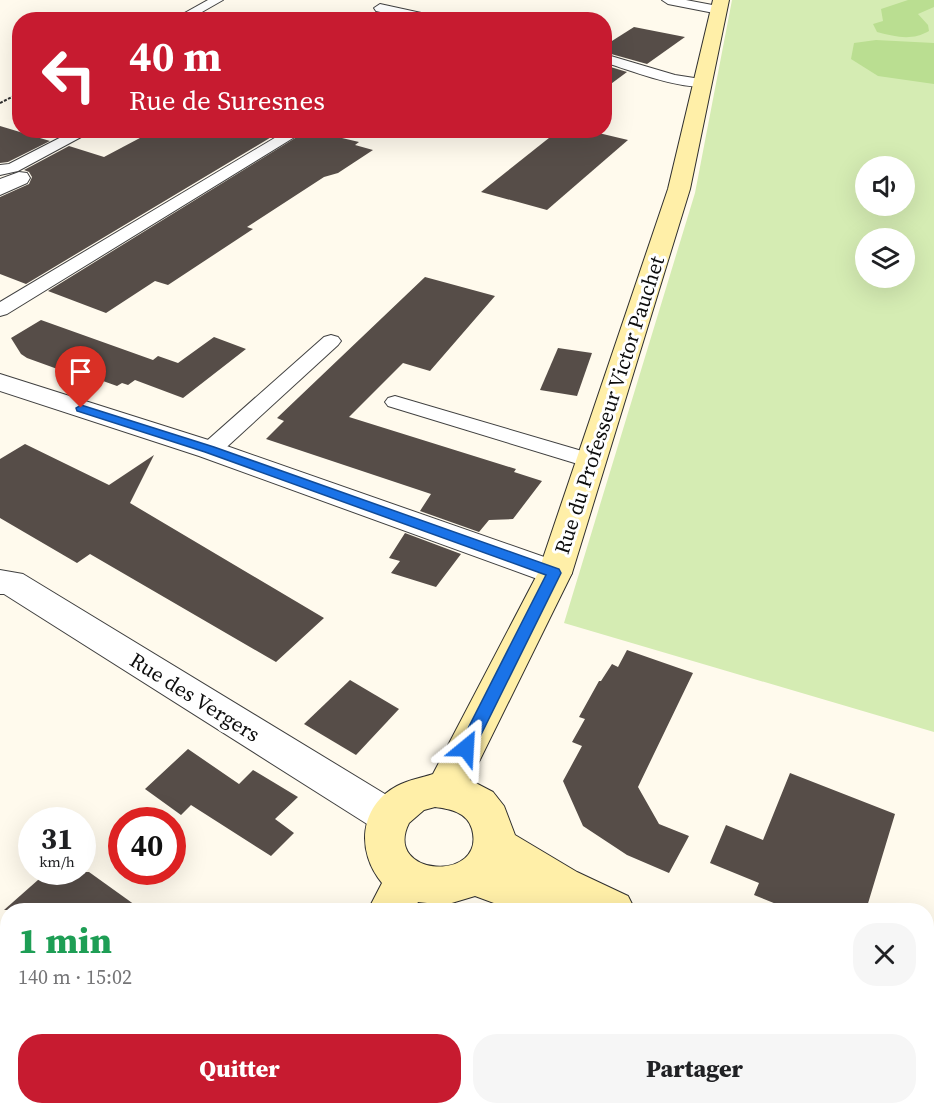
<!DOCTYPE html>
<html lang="fr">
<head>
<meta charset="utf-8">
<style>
	:root { --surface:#fff; --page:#f6f6f6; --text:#202124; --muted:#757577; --accent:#c71b30 }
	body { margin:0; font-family:"Source Serif 4",serif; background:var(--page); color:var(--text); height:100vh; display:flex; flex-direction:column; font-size:22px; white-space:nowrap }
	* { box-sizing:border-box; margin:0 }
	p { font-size:20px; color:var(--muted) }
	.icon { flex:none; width:33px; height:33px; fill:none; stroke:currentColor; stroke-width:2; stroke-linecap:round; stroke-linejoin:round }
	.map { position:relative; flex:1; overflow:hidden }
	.sheet { position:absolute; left:0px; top:903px; width:934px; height:212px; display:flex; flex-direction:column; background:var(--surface); border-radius:24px 24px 0 0; box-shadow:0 6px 24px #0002 }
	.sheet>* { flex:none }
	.hud { position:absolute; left:12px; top:12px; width:600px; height:126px; border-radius:24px; box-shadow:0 6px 24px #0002; background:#c71b30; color:#fff; overflow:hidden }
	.controls { position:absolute; left:855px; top:156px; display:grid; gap:12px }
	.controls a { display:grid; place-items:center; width:60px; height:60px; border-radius:50%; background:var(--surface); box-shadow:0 6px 24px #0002; font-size:30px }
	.speed { position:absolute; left:18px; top:807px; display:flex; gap:12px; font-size:30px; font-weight:700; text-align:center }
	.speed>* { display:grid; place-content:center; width:78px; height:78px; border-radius:50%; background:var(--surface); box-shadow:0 6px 24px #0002; line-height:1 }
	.speed small { font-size:15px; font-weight:400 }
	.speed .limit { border:9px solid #d22; background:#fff; color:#111 }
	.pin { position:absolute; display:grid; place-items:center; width:51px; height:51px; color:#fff; margin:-62px -26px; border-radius:50% 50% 50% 0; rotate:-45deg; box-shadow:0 0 6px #0007 }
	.pin .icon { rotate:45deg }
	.me { position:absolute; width:66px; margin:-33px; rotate:27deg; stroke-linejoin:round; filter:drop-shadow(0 0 4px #0008) }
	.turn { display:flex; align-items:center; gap:21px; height:126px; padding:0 18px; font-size:27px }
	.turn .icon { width:78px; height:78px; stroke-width:2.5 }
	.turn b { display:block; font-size:42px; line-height:51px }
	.round { display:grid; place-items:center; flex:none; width:63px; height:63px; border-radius:24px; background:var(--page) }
	.head { display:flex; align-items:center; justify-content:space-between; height:102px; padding:0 18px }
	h1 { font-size:36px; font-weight:800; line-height:45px; color:#1e9e55 }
	.button { display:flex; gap:12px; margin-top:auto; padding:12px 18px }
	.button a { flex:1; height:69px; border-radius:24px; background:var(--accent); color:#fff; font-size:24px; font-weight:800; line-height:69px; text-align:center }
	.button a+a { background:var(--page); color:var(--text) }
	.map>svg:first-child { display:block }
</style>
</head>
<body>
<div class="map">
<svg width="934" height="1114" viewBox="0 0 934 1114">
	<rect width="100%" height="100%" fill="#fffaed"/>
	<path fill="#d5ecb3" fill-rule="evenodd" d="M732,0h202v732l-370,-109 131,-430zM866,166h38v40h-38zM866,238h38v40h-38z"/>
	<g fill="#bade91">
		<path d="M908,0h26v7l-16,7 10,11 1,6c-17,10 -33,6 -52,1l-4,-8 10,-3 -2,-12z"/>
		<path d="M876,40l58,3v41l-56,-8 -27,-17 3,-16z"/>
	</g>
	<g fill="#564d48">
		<path d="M634,27l51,10 -38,27 -43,-12v-6z"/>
		<path d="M604,65l23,7 -23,17z"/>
		<path d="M0,126l50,15 -42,21 -8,1z"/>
		<path d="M155,130h128l-257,154 -26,-10v-77l29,-13 3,-7 -3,-5 -5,-2 45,-24 35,11z"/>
		<path d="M308,130l51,12 -4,3 18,5 -35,23 -14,4 -77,50 6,2 -85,56 -13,-4 -49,32 -58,-22z"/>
		<path d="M559,130h27l42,10 -81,70 -66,-18z"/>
		<path d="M425,277l70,19 -65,75 -27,-8 -54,54 167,52 -2,3 28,9 -29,38 -24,1 -10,12 -59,-21 11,-17 -165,-55 18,-18 -7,-3z"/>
		<path d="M41,320l112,40 5,-4 20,7 36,-26 32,12 -63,49 -48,-18 -7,5 -6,-2 -5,3 -28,-10 -4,3 -58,-21 -6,-4 -10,-16z"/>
		<path d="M558,348l34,5 -15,43 -37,-6z"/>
		<path d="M25,444l84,41 45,-30 -24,48 194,115 -48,44 -186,-108 -13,9 -77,-45v-59z"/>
		<path d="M405,533l56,21 -25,33 -45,-14 9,-12 -11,-3z"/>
		<path d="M627,650l66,23 -55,114 21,37 30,12 -20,37 -42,-18 -44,-29 -20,-45 19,-35 -10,-4 13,-23 -6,-2 20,-36h2l11,-17 6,3z"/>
		<path d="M350,680l49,29 -43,46 -52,-31z"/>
		<path d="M188,749l51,35 14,-14 45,27 -23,22 19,14 -23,23 -80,-51 -10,10 -36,-26z"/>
		<path d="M790,773l105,41 -29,96h-75l-37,-15 5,-12 -49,-20 16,-38 37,15z"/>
		<path d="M47,872h42l53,38h-138z"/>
	</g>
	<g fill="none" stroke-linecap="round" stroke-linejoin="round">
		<defs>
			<g id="lane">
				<path d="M208,0h15l-35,20h-16z"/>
				<path d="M662,0h24l37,7 2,3 -6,4 -51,-10z"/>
				<path d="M380,4l55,12 6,4h-25l-40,-9 -2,-3z"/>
				<path d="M604,54l71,21 32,5 2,3c-13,13 -86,-15 -105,-21z"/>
				<path d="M75,130h19l-76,41 -18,4v-10l9,-1z"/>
				<path d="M288,130h18l-299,184 -7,2v-14z"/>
				<path d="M331,335l7,2 3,4 -3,4 -120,110 -8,2 -8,-2 -3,-5 3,-5 122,-108z"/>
				<path d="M395,396l204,60 3,5 -3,5 -8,2 -203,-62 -3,-4 3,-4z"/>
			</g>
			<g id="street">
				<path d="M19,172l8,1 3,5 -3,5 -27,12v-16z"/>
				<path d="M0,374l221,70 346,121 5,8 -5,8 -12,4 -12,-4 -344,-125 -199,-65z"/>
				<path d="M0,570l23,4 380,231 6,12 -6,12 -14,5 -14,-5 -371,-235h-4z"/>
			</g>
			<g id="secondary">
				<path d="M713,0h16l-39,189 -118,384 -102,207 23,12 11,14 11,29 62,37 51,24 7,14h-122l-38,-14 -30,9 -27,-3 -5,8h-45l14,-27c-26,-31 -23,-77 15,-97 11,-6 24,-8 36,-12l105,-201 130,-384zM435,807c15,2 32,5 37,22 15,54 -90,48 -63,-6l15,-13z"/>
				<path d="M927,1039l7,3v48l-7,-3z"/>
				<path d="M255,1107h51l-3,7h-51z"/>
			</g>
		</defs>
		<use href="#lane" stroke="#404040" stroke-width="2"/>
		<use href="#street" stroke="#404040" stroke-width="2"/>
		<use href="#secondary" stroke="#2f2f2f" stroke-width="2"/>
		<path stroke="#2f2f2f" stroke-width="2" stroke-dasharray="3 1.5" stroke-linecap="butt" d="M0,103l20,-10"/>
		<use href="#lane" fill="#fff" fill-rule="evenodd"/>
		<use href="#street" fill="#fff" fill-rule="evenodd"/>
		<use href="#secondary" fill="#ffefa8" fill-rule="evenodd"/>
	</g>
	<path fill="#1a73e8" stroke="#114b97" stroke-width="1.5" d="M81,405l133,42 345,122 2,4 -89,180 -6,2 -6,-2 -2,-5 88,-173 -341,-123 -128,-41 -1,-3z"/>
	<g text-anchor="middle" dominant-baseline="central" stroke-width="6" stroke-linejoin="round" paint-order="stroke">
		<g font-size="21" fill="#0d0d0d" stroke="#fff">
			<text transform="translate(609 405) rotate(-72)">Rue du Professeur Victor Pauchet</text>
			<text transform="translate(195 697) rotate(32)">Rue des Vergers</text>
		</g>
	</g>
</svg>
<div class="controls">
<a><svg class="icon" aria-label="sound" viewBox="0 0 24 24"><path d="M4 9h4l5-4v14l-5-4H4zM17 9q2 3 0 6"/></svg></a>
<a><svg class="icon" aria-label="layers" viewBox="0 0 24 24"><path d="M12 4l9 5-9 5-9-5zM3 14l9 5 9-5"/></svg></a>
</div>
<div class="speed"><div>31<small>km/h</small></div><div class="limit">40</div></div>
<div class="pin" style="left:81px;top:408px;background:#d93025"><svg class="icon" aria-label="arrive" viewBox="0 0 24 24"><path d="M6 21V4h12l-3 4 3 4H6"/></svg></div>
<svg class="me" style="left:466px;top:748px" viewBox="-20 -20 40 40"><path d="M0-17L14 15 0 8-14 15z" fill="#1a73e8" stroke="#fff" stroke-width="4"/></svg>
<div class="hud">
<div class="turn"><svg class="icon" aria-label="left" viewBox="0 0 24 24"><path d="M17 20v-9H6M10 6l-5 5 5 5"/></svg><div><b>40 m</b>Rue de Suresnes</div></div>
</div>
<section class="sheet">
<div class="head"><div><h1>1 min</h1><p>140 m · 15:02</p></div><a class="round"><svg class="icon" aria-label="close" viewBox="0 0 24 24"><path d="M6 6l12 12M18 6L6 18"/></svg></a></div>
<div class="button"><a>Quitter</a><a>Partager</a></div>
</section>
</div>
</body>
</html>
